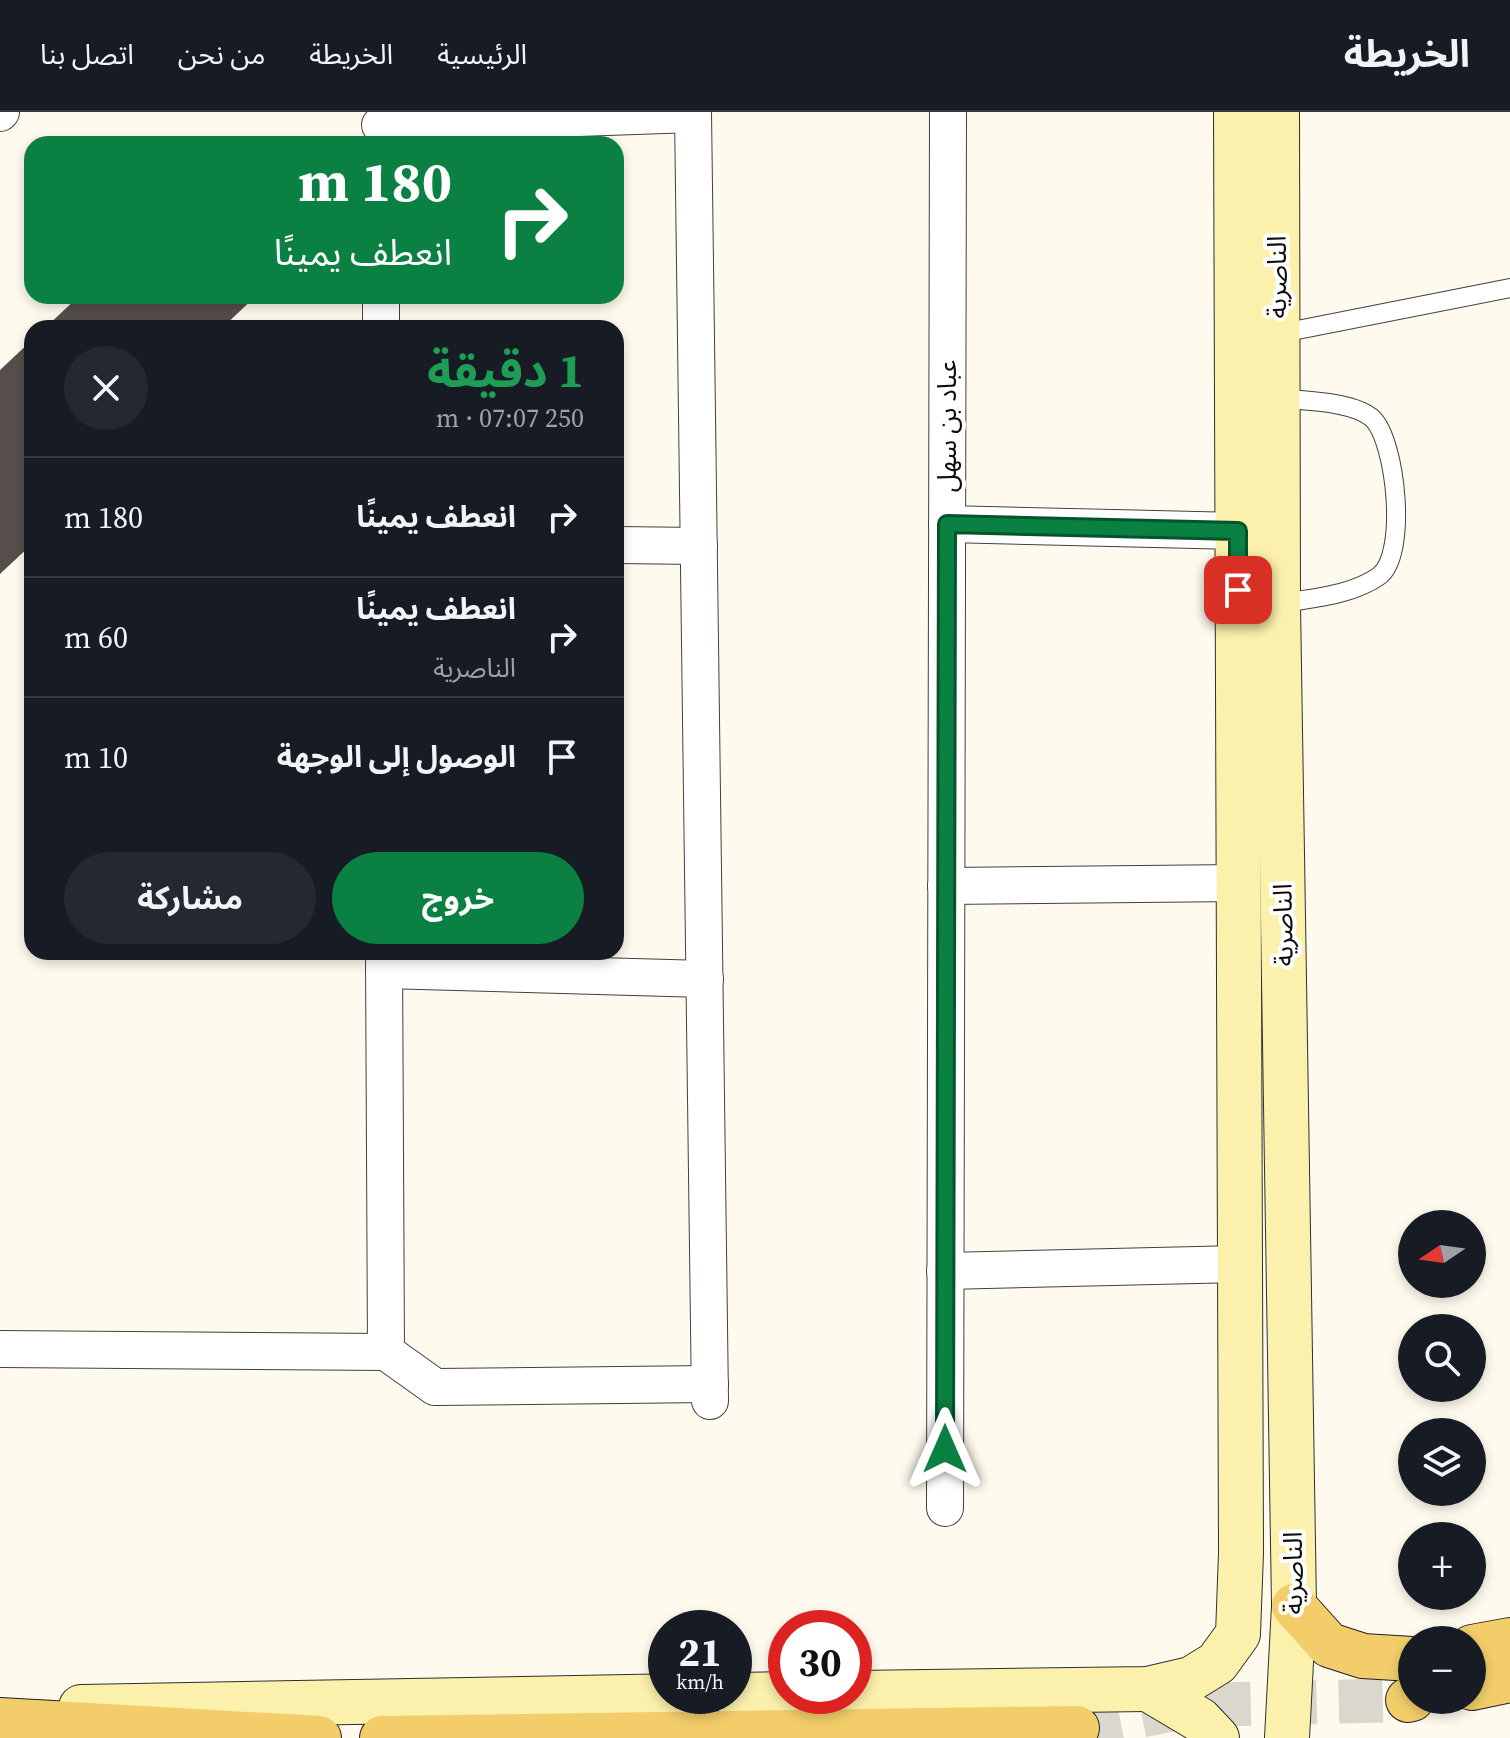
<!DOCTYPE html>
<html lang="ar">
<head>
<meta charset="utf-8">
<style>
	:root { --surface:#171b24; --page:#242831; --text:#f1f3f6; --muted:#9ea1a6; --line:#363941; --accent:#0b8043 }
	body { margin:0; font-family:"Source Serif 4","Noto Sans Arabic",serif; background:var(--page); color:var(--text); direction:rtl; height:100vh; display:flex; flex-direction:column; font-size:30px; white-space:nowrap }
	* { box-sizing:border-box; margin:0 }
	p { font-size:26px; color:var(--muted) }
	.icon { flex:none; width:44px; height:44px; fill:none; stroke:currentColor; stroke-width:2; stroke-linecap:round; stroke-linejoin:round }
	.map { position:relative; flex:1; overflow:hidden; direction:ltr }
	.details { position:absolute; left:24px; top:208px; width:600px; height:640px; display:flex; flex-direction:column; background:var(--surface); border-radius:24px; box-shadow:0 4px 12px #0003; direction:rtl }
	.details>* { flex:none }
	.top-card { position:absolute; left:24px; top:24px; width:600px; height:168px; border-radius:24px; box-shadow:0 4px 12px #0003; direction:rtl; background:#0b8043; color:#fff; overflow:hidden }
	.needle { width:52px; rotate:257deg }
	.tools { position:absolute; left:1398px; top:1098px; display:grid; gap:16px }
	.tools a { display:grid; place-items:center; width:88px; height:88px; border-radius:50%; background:var(--surface); box-shadow:0 4px 12px #0003; font-size:40px }
	.speed { position:absolute; left:648px; top:1498px; display:flex; gap:16px; font-size:40px; font-weight:700; text-align:center }
	.speed>* { display:grid; place-content:center; width:104px; height:104px; border-radius:50%; background:var(--surface); box-shadow:0 4px 12px #0003; line-height:1 }
	.speed small { font-size:20px; font-weight:400 }
	.speed .limit { border:12px solid #d22; background:#fff; color:#111 }
	.pin { position:absolute; display:grid; place-items:center; width:68px; height:68px; color:#fff; margin:-34px; border-radius:16px; box-shadow:0 4px 12px #0006 }
	.me { position:absolute; width:88px; margin:-44px; rotate:0deg; stroke-linejoin:round; filter:drop-shadow(0 0 6px #0008) }
	.turn { display:flex; align-items:center; gap:28px; height:168px; padding:0 40px; font-size:36px }
	.turn .icon { width:104px; height:104px; stroke-width:2.5 }
	.turn b { display:block; font-size:56px; line-height:68px }
	.round { display:grid; place-items:center; flex:none; width:84px; height:84px; border-radius:42px; background:var(--page) }
	.overview { display:flex; align-items:center; justify-content:space-between; height:136px; padding:0 40px }
	h1 { font-size:48px; font-weight:700; line-height:60px; color:#1e9e55 }
	.action { display:flex; gap:16px; margin-top:auto; padding:16px 40px }
	.action a { flex:1; height:92px; border-radius:48px; background:var(--accent); color:#fff; font-size:32px; font-weight:700; line-height:92px; text-align:center }
	.action a+a { background:var(--page); color:var(--text) }
	ul { padding:0; list-style:none }
	li { display:flex; align-items:center; gap:24px; height:120px; padding:0 40px; border-top:2px solid var(--line) }
	li div { flex:1 }
	li b { display:block; font-size:30px }
	li em { font-style:normal }
	header { display:flex; align-items:center; gap:48px; box-sizing:border-box; height:112px; padding:0 40px; background:var(--surface); border-bottom:2px solid var(--line) }
	header strong { font-size:38px }
	nav { display:flex; gap:44px; margin-inline-start:auto; font-size:28px }
	.map>svg:first-child { display:block }
</style>
</head>
<body>
<header>
<strong>الخريطة</strong>
<nav><a>الرئيسية</a><a>الخريطة</a><a>من نحن</a><a>اتصل بنا</a></nav>
</header>
<div class="map">
<svg width="1510" height="1626" viewBox="0 0 1510 1626">
	<rect width="100%" height="100%" fill="#fefbee"/>
	<g fill="#554e4a">
		<path d="M79,184h177l-34,32h-177z"/>
		<path d="M32,228v204l-32,30v-204z"/>
	</g>
	<g fill="none" stroke-linecap="round" stroke-linejoin="round">
		<path stroke="#dad7cc" stroke-width="44" stroke-dasharray="44 22" stroke-linecap="butt" d="M1077,1616l118,-23 213,-5"/>
		<defs>
			<g id="lane">
				<path d="M1277,222l233,-46"/>
				<path d="M1277,286c26,3 77,3 96,21 23,23 35,136 6,157 -28,20 -69,22 -101,28"/>
			</g>
			<g id="street">
				<path d="M693,0l17,1289"/>
				<path d="M0,1l1,-1"/>
				<path d="M380,13l313,-11"/>
				<path d="M381,184v32"/>
				<path d="M947,412l291,7"/>
				<path d="M616,433l83,1"/>
				<path d="M946,774l293,-3"/>
				<path d="M384,840l2,400"/>
				<path d="M384,858l321,9"/>
				<path d="M945,1159l295,-7"/>
				<path d="M0,1237l386,3 49,35 275,-3"/>
				<path d="M945,1396l3,-1396"/>
			</g>
			<g id="secondary">
				<path d="M1277,0l1,492 16,1002 -7,132"/>
				<path d="M1148,1577l52,31 17,18"/>
				<path d="M854,1581l294,-4 43,-10 26,-16 21,-29 3,-81 -5,-1441"/>
				<path d="M734,1583l52,-1"/>
				<path d="M81,1595l601,-11"/>
			</g>
			<g id="primary">
				<path d="M1294,1494l35,39 34,11 49,3"/>
				<path d="M1472,1535l38,-7"/>
				<path d="M1472,1576l38,-8"/>
				<path d="M1408,1588l4,-1"/>
				<path d="M0,1608l319,18"/>
				<path d="M382,1626l695,-10"/>
			</g>
		</defs>
		<use href="#lane" stroke="#404040" stroke-width="20"/>
		<use href="#street" stroke="#404040" stroke-width="38"/>
		<use href="#secondary" stroke="#2f2f2f" stroke-width="46"/>
		<use href="#primary" stroke="#1e1e1e" stroke-width="46"/>
		<use href="#lane" stroke="#fff" stroke-width="18"/>
		<use href="#street" stroke="#fff" stroke-width="36"/>
		<use href="#secondary" stroke="#fbf0ac" stroke-width="44"/>
		<use href="#primary" stroke="#f2cd6a" stroke-width="44"/>
	</g>
	<g fill="none" stroke-linecap="round" stroke-linejoin="round">
		<defs>
			<path id="route" d="M945,1337l2,-925 291,7v59"/>
		</defs>
		<use href="#route" stroke="#07532c" stroke-width="20"/>
		<use href="#route" stroke="#0b8043" stroke-width="14"/>
	</g>
	<g text-anchor="middle" dominant-baseline="central" stroke-width="8" stroke-linejoin="round" paint-order="stroke">
		<g font-size="26" fill="#0d0d0d" stroke="#fff">
			<text transform="translate(1277 165) rotate(-90)">الناصرية</text>
			<text transform="translate(947 314) rotate(-90)">عباد بن سهل</text>
			<text transform="translate(1283 813) rotate(-91)">الناصرية</text>
			<text transform="translate(1293 1461) rotate(-90)">الناصرية</text>
		</g>
	</g>
</svg>
<div class="tools">
<a><svg class="needle" viewBox="-14 -14 28 28"><path d="M0-13l5 13h-10z" fill="#e53935"/><path d="M0 13l5-13h-10z" fill="#9ea1a6"/></svg></a>
<a><svg class="icon" aria-label="search" viewBox="0 0 24 24"><circle cx="10" cy="10" r="6"/><path d="M15 15l6 6"/></svg></a>
<a><svg class="icon" aria-label="layers" viewBox="0 0 24 24"><path d="M12 4l9 5-9 5-9-5zM3 14l9 5 9-5"/></svg></a>
<a>+</a>
<a>−</a>
</div>
<div class="speed"><div>21<small>km/h</small></div><div class="limit">30</div></div>
<div class="pin" style="left:1238px;top:478px;background:#d93025"><svg class="icon" aria-label="arrive" viewBox="0 0 24 24"><path d="M6 21V4h12l-3 4 3 4H6"/></svg></div>
<svg class="me" style="left:945px;top:1337px" viewBox="-20 -20 40 40"><path d="M0-17L14 15 0 8-14 15z" fill="#0b8043" stroke="#fff" stroke-width="4"/></svg>
<div class="top-card">
<div class="turn"><svg class="icon" aria-label="right" viewBox="0 0 24 24"><path d="M7 20v-9h11M14 6l5 5-5 5"/></svg><div><b>180 m</b>انعطف يمينًا</div></div>
</div>
<section class="details">
<div class="overview"><div><h1>1 دقيقة</h1><p>250 m · 07:07</p></div><a class="round"><svg class="icon" aria-label="close" viewBox="0 0 24 24"><path d="M6 6l12 12M18 6L6 18"/></svg></a></div>
<ul>
<li><svg class="icon" aria-label="right" viewBox="0 0 24 24"><path d="M7 20v-9h11M14 6l5 5-5 5"/></svg><div><b>انعطف يمينًا</b></div><em>180 m</em></li>
<li><svg class="icon" aria-label="right" viewBox="0 0 24 24"><path d="M7 20v-9h11M14 6l5 5-5 5"/></svg><div><b>انعطف يمينًا</b><p>الناصرية</p></div><em>60 m</em></li>
<li><svg class="icon" aria-label="arrive" viewBox="0 0 24 24"><path d="M6 21V4h12l-3 4 3 4H6"/></svg><div><b>الوصول إلى الوجهة</b></div><em>10 m</em></li>
</ul>
<div class="action"><a>خروج</a><a>مشاركة</a></div>
</section>
</div>
</body>
</html>
